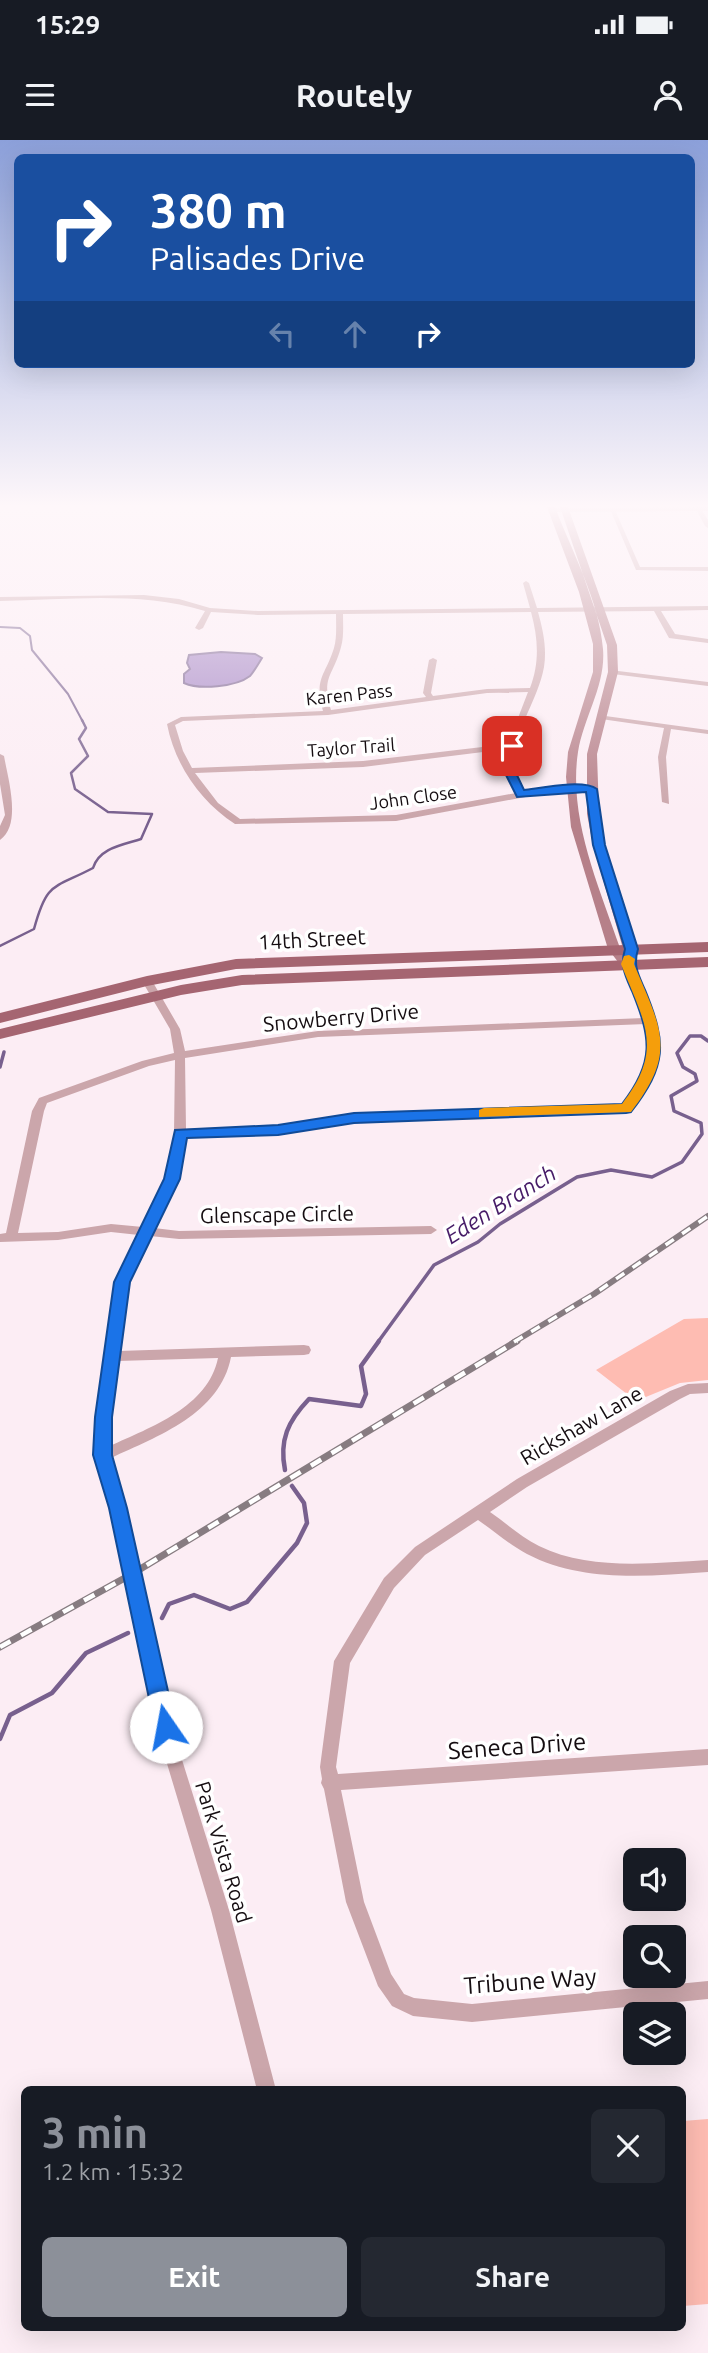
<!DOCTYPE html>
<html lang="en">
<head>
<meta charset="utf-8">
<style>
	:root { --surface:#171b24; --page:#242831; --text:#f1f3f6; --muted:#9ea1a6; --accent:#8c9099 }
	body { margin:0; font-family:Ubuntu,sans-serif; background:var(--page); color:var(--text); height:100vh; display:flex; flex-direction:column; font-size:26px; white-space:nowrap }
	* { box-sizing:border-box; margin:0 }
	p { font-size:23px; color:var(--muted) }
	.icon { flex:none; width:38px; height:38px; fill:none; stroke:currentColor; stroke-width:2; stroke-linecap:round; stroke-linejoin:round }
	.map { position:relative; flex:1; overflow:hidden }
	.sheet { position:absolute; left:21px; top:1946px; width:665px; height:245px; display:flex; flex-direction:column; background:var(--surface); border-radius:10px; box-shadow:0 7px 28px #0002 }
	.sheet>* { flex:none }
	.top-card { position:absolute; left:14px; top:14px; width:681px; height:214px; border-radius:10px; box-shadow:0 7px 28px #0002; background:#1a4fa0; color:#fff; overflow:hidden }
	.controls { position:absolute; left:623px; top:1708px; display:grid; gap:14px }
	.controls a { display:grid; place-items:center; width:63px; height:63px; border-radius:10px; background:var(--surface); box-shadow:0 7px 28px #0002; font-size:35px }
	.pin { position:absolute; display:grid; place-items:center; width:60px; height:60px; color:#fff; margin:-30px; border-radius:14px; box-shadow:0 4px 10px #0006 }
	.me { position:absolute; width:77px; margin:-38px; rotate:348deg; stroke-linejoin:round; filter:drop-shadow(0 0 5px #0008) }
	.turn { display:flex; align-items:center; gap:24px; height:147px; padding:0 21px; font-size:32px }
	.turn .icon { width:91px; height:91px; stroke-width:2.5 }
	.turn b { display:block; font-size:49px; line-height:60px }
	.lanes { display:flex; align-items:center; height:66px; padding:0 21px; background:#0003; justify-content:center; gap:35px; direction:ltr }
	.lanes .off { opacity:.35 }
	.round { display:grid; place-items:center; flex:none; width:74px; height:74px; border-radius:10px; background:var(--page) }
	.summary { display:flex; align-items:center; justify-content:space-between; height:119px; padding:0 21px }
	h1 { font-size:42px; font-weight:700; line-height:52px; color:var(--accent) }
	.action { display:flex; gap:14px; margin-top:auto; padding:14px 21px }
	.action a { flex:1; height:80px; border-radius:10px; background:var(--accent); color:#fff; font-size:28px; font-weight:700; line-height:80px; text-align:center }
	.action a+a { background:var(--page); color:var(--text) }
	.status { display:flex; justify-content:space-between; align-items:center; height:49px; padding:0 35px; background:var(--surface); direction:ltr }
	.status svg { height:19px; fill:currentColor }
	header { display:flex; justify-content:space-between; align-items:center; height:91px; padding:0 21px; background:var(--surface); font-size:32px; font-weight:700 }
	.map>svg:first-child { display:block }
</style>
</head>
<body>
<div class="status"><b>15:29</b><svg viewBox="0 0 49 12"><path d="M0 12V9h3v3zM5 12V6h3v6zM10 12V3h3v9zM15 12V0h3v12zM26 1h20v11H26zM47 4h2v5h-2z"/></svg></div>
<header><svg class="icon" aria-label="menu" viewBox="0 0 24 24"><path d="M4 6h16M4 12h16M4 18h16"/></svg>Routely<svg class="icon" aria-label="person" viewBox="0 0 24 24"><circle cx="12" cy="8" r="4"/><path d="M4 21q1-7 8-7t8 7"/></svg></header>
<div class="map">
<svg width="708" height="2213" viewBox="0 0 708 2213">
	<rect width="100%" height="100%" fill="#fcedf4"/>
	<g fill="#febcb2">
		<path d="M708,1178v62l-28,3 -44,18 -40,-31 88,-51z"/>
		<path d="M708,1979v185l-25,2v-185z"/>
	</g>
	<path fill="#a383c4" stroke="#78608e" stroke-width="2" d="M221,512l34,2 7,4c-3,5 -9,15 -12,18 -14,11 -51,14 -66,7v-9l6,-5 -3,-6 2,-8z"/>
	<g fill="none" stroke-linecap="round" stroke-linejoin="round">
		<path stroke="#78608e" stroke-width="2" d="M0,487l20,1 10,8 2,14 36,44 15,28"/>
		<path stroke="#78608e" stroke-width="2.5" d="M0,806l34,-17c13,-48 19,-40 59,-61 6,-20 29,-23 48,-29l11,-25 -44,-2 -33,-23 -4,-16 17,-17 -9,-17 7,-11 -4,-8"/>
		<g stroke="#78608e" stroke-width="3.5">
			<path d="M0,927l4,-15"/>
			<path d="M378,1202l56,-77 44,-23 22,-18 77,-47 34,-7 41,7 30,-15 20,-28 -1,-11 -27,-12 -3,-15 26,-15 -2,-7 -12,-7 -6,-14 13,-17h11l7,5"/>
		</g>
		<g stroke="#78608e" stroke-width="4.5">
			<path d="M285,1330c-6,-30 3,-49 24,-71l52,7 5,-12 -5,-28 18,-25"/>
			<path d="M162,1478l7,-14 25,-9 36,14 17,-7 50,-59 10,-20 -3,-20 -12,-17"/>
			<path d="M0,1599l10,-24 42,-22 34,-40 42,-20"/>
		</g>
		<g fill="#cba6ab" fill-rule="evenodd">
			<path d="M700,367l8,13v8l-3,-2 -9,-17z"/>
			<path d="M610,369l5,1 25,57h68v4l-72,-1z"/>
			<path d="M526,441l3,2 8,25 171,-2v4l-47,1 14,23 33,5v4l-39,-5 -15,-27 -116,1c5,18 9,36 6,55 -8,44 -46,79 -20,125l23,-5 44,-2 4,3 -4,3 -44,2 -151,28 -161,3c-35,-23 -60,-59 -68,-100l14,-7 142,-6c-9,-34 2,-34 11,-63 3,-10 2,-23 2,-34l-78,1 -47,-3 -8,16 -4,2 -4,-2 10,-17c-66,-20 -137,-11 -205,-10v-4l144,-2 35,4 31,9 48,3 272,-3 -7,-25zM531,472c7,26 9,50 -1,76l-43,1 -54,7 -2,-3 6,-33 -4,-2 -4,2 -6,33 3,4 -95,13c-10,-34 2,-33 10,-63 3,-10 2,-22 2,-33zM528,552l-20,52 -145,17 -171,7 -9,-17 -8,-26 8,-4 145,-6 159,-22zM507,609c-2,17 1,29 9,44l-120,22 -156,4 -22,-16 -23,-30 168,-6z"/>
			<path d="M610,530l98,12v4l-95,-12 -4,-2z"/>
			<path d="M598,575l110,15v4l-37,-5 -5,28 3,47 -7,-2 -4,-45 6,-29 -63,-9 -4,-2z"/>
			<path d="M0,614l4,2c4,23 18,69 -4,84v-14l5,-11 -5,-31z"/>
			<path d="M627,821l5,3c29,66 42,83 -2,147l-276,11 -76,12 -93,3 -7,42 -24,49 25,3 252,-5 6,4 -6,4 -252,5 -29,-3 -22,46 -9,69 185,-6 5,1 2,4 -2,4 -5,1 -73,2c-11,57 -73,79 -120,101l14,50 53,239 51,163 47,180h-19l-46,-180 -49,-163 -51,-239 -15,-53 1,-38 19,-135 23,-47 -28,-3 -53,8 -58,2v-8l6,-1 26,-122 7,-13 103,-37 32,-8 -4,-24 -28,-48 1,-2h8l29,50 5,22 133,-20 326,-13 -22,-54zM646,884c7,34 -4,54 -23,80l-269,10 -76,12 -92,3 -1,-71 133,-21zM175,920l-1,73 -8,46 -23,48 -32,-3 -53,8 -40,1 26,-122 3,-8 102,-37zM218,1218c-10,49 -67,69 -108,88l1,-29 7,-56z"/>
			<path d="M708,1243v10l-18,1 -10,5 -153,88 -37,25c16,11 31,25 49,34 51,25 114,17 169,14v12c-60,4 -125,11 -181,-18 -17,-9 -33,-23 -49,-34l-53,35 -31,33 -44,75 -14,104 2,7 370,-25v16l-367,25 23,112 27,72 13,20 10,4 58,6 236,-23v18l-236,23 -59,-6 -21,-10 -14,-20 -32,-84 -22,-113 -3,-6 1,-4 -2,-12 14,-106 50,-83 31,-31 102,-68 153,-88 18,-7z"/>
		</g>
		<path fill="#cba6ab" fill-rule="evenodd" d="M708,367v4l-156,1 -4,-2 4,-2z"/>
		<path fill="#b68089" fill-rule="evenodd" d="M547,367h8c17,45 44,93 48,142 3,36 -19,67 -25,103 -10,66 21,134 42,196l4,4 -31,-107 -6,-31v-60l21,-82 -1,-27 -47,-138h8l49,138 1,27 -21,82 2,60 6,31 32,104 -4,15 -6,4 -5,-1 -14,-18 -37,-122 -5,-50 2,-25 25,-80v-28l-14,-52z"/>
		<g fill="#a56571" fill-rule="evenodd">
			<path d="M708,802v10l-472,17 -89,17 -147,37v-10l147,-37 89,-17z"/>
			<path d="M708,817v10l-466,18 -61,10 -181,44v-10l181,-44 61,-10z"/>
		</g>
		<defs>
			<path id="rail-far1" d="M514,1202l80,-48 114,-78"/>
			<path id="rail" d="M0,1507l132,-73 385,-233"/>
		</defs>
		<use href="#rail-far1" stroke="#877c81" stroke-width="6"/>
		<use href="#rail" stroke="#877c81" stroke-width="7"/>
		<use href="#rail-far1" stroke="#fff" stroke-width="3.5" stroke-dasharray="10" stroke-linecap="butt"/>
		<use href="#rail" stroke="#fff" stroke-width="4.5" stroke-dasharray="12" stroke-linecap="butt"/>
	</g>
	<linearGradient id="sky" x2="0" y2="1"><stop stop-color="#8ca0da"/><stop offset="0.54" stop-color="#fef7fa"/><stop offset="1" stop-color="#fef7fa" stop-opacity="0"/></linearGradient>
	<rect width="708" height="677" fill="url(#sky)"/>
	<path fill="#1a73e8" stroke="#114b97" stroke-width="2" d="M512,602l5,4 -2,25 9,19c17,-2 59,-11 73,-1l8,56 33,104c-5,17 0,25 7,41 22,54 22,75 -14,122l-5,1 -272,10 -76,12 -91,3 -7,41 -50,103 -18,135v38l15,53 49,219 -3,7 -7,3 -8,-3 -3,-7 -46,-219 -16,-53 2,-38 19,-135 50,-103 11,-49 103,-5 76,-12 268,-9c33,-42 29,-66 10,-113 -7,-16 -12,-25 -7,-42l-32,-104 -7,-53 -69,5 -13,-26 2,-25z"/>
	<path fill="#f59e0b" d="M629,815l6,4 -1,5c27,65 44,87 -3,148l-152,5v-7l5,-2 138,-4c43,-55 22,-82 -1,-140l3,-8z"/>
	<g text-anchor="middle" dominant-baseline="central" stroke-width="7" stroke-linejoin="round" paint-order="stroke">
		<g font-size="18" fill="#150d11" stroke="#fff">
			<text transform="translate(349 554) rotate(-6)">Karen Pass</text>
			<text transform="translate(351 607) rotate(-4)">Taylor Trail</text>
			<text transform="translate(413 657) rotate(-8)">John Close</text>
		</g>
		<g font-size="21" fill="#150d11" stroke="#fff">
			<text transform="translate(312 799) rotate(-3)">14th Street</text>
			<text transform="translate(341 877) rotate(-5)">Snowberry Drive</text>
			<text transform="translate(277 1074) rotate(-1)">Glenscape Circle</text>
			<text transform="translate(581 1285) rotate(-30)">Rickshaw Lane</text>
			<text transform="translate(224 1712) rotate(73)">Park Vista Road</text>
		</g>
		<g font-size="23" font-style="italic" fill="#461b67" stroke="#fff">
			<text transform="translate(500 1064) rotate(-32)">Eden Branch</text>
		</g>
		<g font-size="24" fill="#150d11" stroke="#fff">
			<text transform="translate(517 1606) rotate(-4)">Seneca Drive</text>
			<text transform="translate(530 1841) rotate(-4)">Tribune Way</text>
		</g>
	</g>
</svg>
<div class="controls">
<a><svg class="icon" aria-label="sound" viewBox="0 0 24 24"><path d="M4 9h4l5-4v14l-5-4H4zM17 9q2 3 0 6"/></svg></a>
<a><svg class="icon" aria-label="search" viewBox="0 0 24 24"><circle cx="10" cy="10" r="6"/><path d="M15 15l6 6"/></svg></a>
<a><svg class="icon" aria-label="layers" viewBox="0 0 24 24"><path d="M12 4l9 5-9 5-9-5zM3 14l9 5 9-5"/></svg></a>
</div>
<div class="pin" style="left:512px;top:606px;background:#d93025"><svg class="icon" aria-label="arrive" viewBox="0 0 24 24"><path d="M6 21V4h12l-3 4 3 4H6"/></svg></div>
<svg class="me" style="left:166px;top:1587px" viewBox="-20 -20 40 40"><circle r="19" fill="#fff"/><path d="M0-13L10 11 0 6-10 11z" fill="#1a73e8"/></svg>
<div class="top-card">
<div class="turn"><svg class="icon" aria-label="right" viewBox="0 0 24 24"><path d="M7 20v-9h11M14 6l5 5-5 5"/></svg><div><b>380 m</b>Palisades Drive</div></div>
<div class="lanes"><svg class="icon off" aria-label="left" viewBox="0 0 24 24"><path d="M17 20v-9H6M10 6l-5 5 5 5"/></svg><svg class="icon off" aria-label="ahead" viewBox="0 0 24 24"><path d="M12 20V5M6 11l6-6 6 6"/></svg><svg class="icon" aria-label="right" viewBox="0 0 24 24"><path d="M7 20v-9h11M14 6l5 5-5 5"/></svg></div>
</div>
<section class="sheet">
<div class="summary"><div><h1>3 min</h1><p>1.2 km · 15:32</p></div><a class="round"><svg class="icon" aria-label="close" viewBox="0 0 24 24"><path d="M6 6l12 12M18 6L6 18"/></svg></a></div>
<div class="action"><a>Exit</a><a>Share</a></div>
</section>
</div>
</body>
</html>
